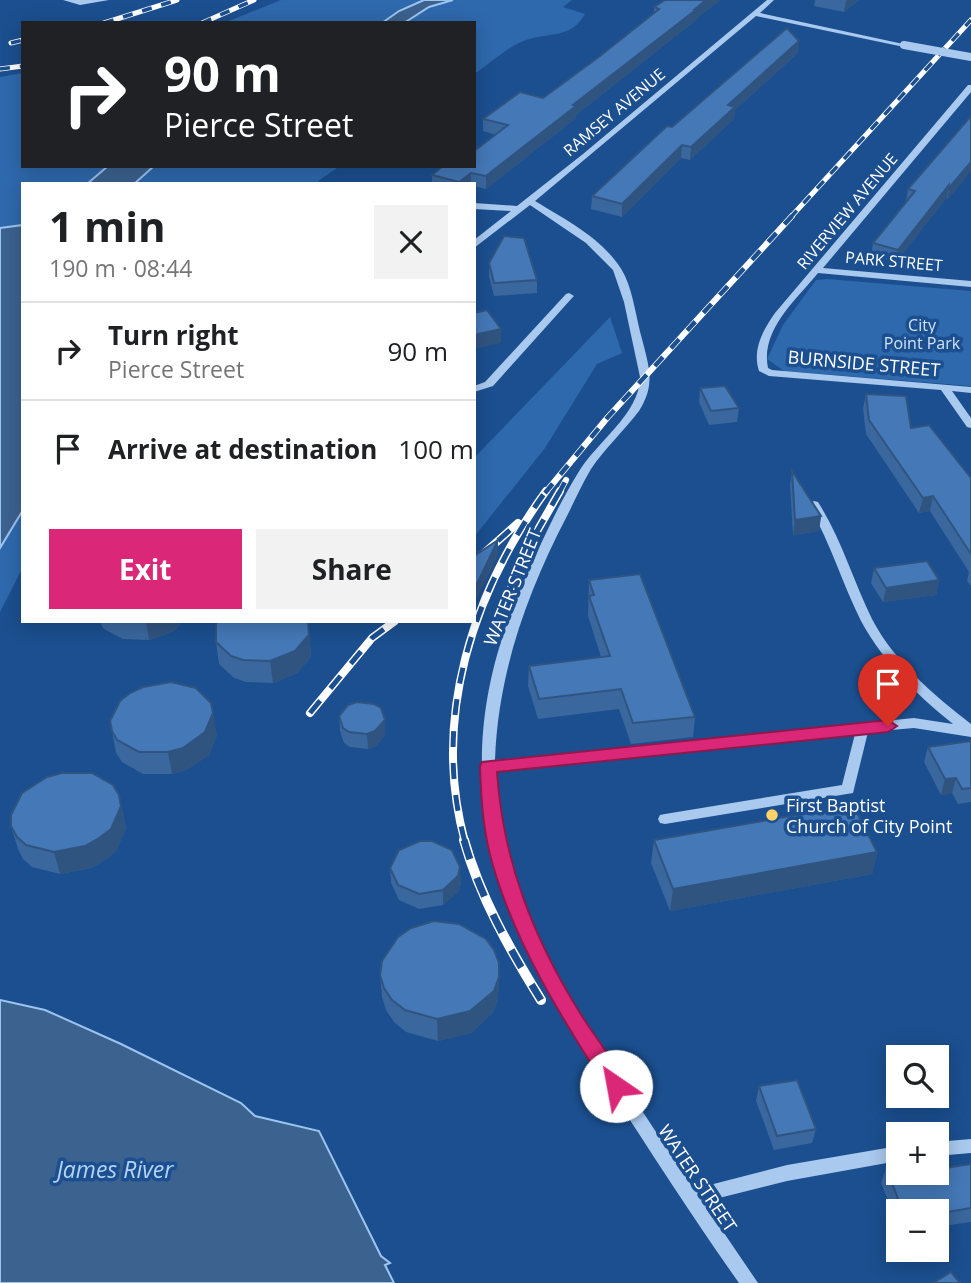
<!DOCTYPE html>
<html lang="en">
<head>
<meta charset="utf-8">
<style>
	:root { --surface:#fff; --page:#f2f2f2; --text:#202124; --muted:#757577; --line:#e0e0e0; --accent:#db2777 }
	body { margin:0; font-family:"Open Sans",sans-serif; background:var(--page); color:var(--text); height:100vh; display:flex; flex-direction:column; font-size:26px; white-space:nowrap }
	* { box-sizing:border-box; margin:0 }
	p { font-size:23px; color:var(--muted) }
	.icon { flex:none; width:38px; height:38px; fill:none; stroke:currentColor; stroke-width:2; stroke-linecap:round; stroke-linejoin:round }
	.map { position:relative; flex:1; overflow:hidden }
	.sheet { position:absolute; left:21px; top:182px; width:455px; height:441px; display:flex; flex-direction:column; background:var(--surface); border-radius:0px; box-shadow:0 4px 18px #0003 }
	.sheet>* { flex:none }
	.hud { position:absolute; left:21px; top:21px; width:455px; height:147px; border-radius:0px; box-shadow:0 4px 18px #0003; background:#202124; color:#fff; overflow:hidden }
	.controls { position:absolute; left:886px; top:1045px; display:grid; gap:14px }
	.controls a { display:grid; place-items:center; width:63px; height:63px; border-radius:0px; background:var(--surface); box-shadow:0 4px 18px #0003; font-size:35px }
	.pin { position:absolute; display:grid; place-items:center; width:60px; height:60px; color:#fff; margin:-72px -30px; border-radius:50% 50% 50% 0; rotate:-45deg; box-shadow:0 0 7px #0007 }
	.pin .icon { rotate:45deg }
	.me { position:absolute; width:77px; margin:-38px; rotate:327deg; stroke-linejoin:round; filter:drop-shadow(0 0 5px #0008) }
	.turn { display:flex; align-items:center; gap:24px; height:147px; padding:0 28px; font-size:32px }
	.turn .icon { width:91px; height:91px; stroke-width:2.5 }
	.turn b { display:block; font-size:49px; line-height:60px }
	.round { display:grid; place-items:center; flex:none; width:74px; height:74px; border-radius:0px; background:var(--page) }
	.head { display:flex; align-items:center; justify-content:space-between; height:119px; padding:0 28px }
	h1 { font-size:42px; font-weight:700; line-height:52px }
	.action { display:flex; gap:14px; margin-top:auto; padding:14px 28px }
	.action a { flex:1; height:80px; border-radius:0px; background:var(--accent); color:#fff; font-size:28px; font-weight:700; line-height:80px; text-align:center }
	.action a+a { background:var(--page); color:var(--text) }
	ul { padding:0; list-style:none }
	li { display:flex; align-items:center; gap:21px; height:98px; padding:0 28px; border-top:2px solid var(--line) }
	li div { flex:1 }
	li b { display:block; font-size:26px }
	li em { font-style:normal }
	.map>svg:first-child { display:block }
</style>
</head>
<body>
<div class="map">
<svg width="971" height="1283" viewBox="0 0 971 1283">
	<rect width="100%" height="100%" fill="#1b4f8f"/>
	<g fill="#2e69ad">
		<path d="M281,0h143l-25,11 -17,12h-158z"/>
		<path d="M453,0h119l-9,7 22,7c-14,25 -35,18 -59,26 -18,6 -36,24 -52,34v-51h-70l25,-16z"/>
		<path d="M23,73v93h85l-21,18h-64v41l-23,3v-151z"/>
		<path d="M154,166h186l-22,15 2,3h-186z"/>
		<path d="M827,279l144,12v95l-187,-15 -17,-12 16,-34 33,-45z"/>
		<path d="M610,317l12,36 -25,11 -52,84 -71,89v-79z"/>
		<path d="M23,510v57l-23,45v-64z"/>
	</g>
	<g fill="#3c6290" stroke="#9cc4f0" stroke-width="2">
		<path d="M424,0h29l-24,7 -25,16h-22l17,-12z"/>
		<path d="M108,166h46l-20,18h-47z"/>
		<path d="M23,225v285l-23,38v-320z"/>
		<path d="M0,1000l45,10 76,34 120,59 14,13 64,15 62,125 9,7 -5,2 9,18h-394z"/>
	</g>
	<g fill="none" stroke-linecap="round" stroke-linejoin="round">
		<g fill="#a9c9ee" fill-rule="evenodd">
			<path d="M63,0h46l-29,5z"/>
			<path d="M767,0h7l-14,13 148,32 -4,2 -148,-31 -221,185c31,19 73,40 90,75 9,20 11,42 17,63 7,28 14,45 -3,72 -15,20 -34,37 -48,58 -9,15 -16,31 -24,47 -40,77 -69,157 -72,244l419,-42 39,6c-37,-30 -69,-61 -92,-103 -19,-38 -31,-80 -53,-117l6,-3 4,1c23,36 35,78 54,117 23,44 61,75 99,105v13l-57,-9 -46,4 -15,61 -188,31 -5,-1 -2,-4 2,-4 5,-1 177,-29 13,-51 -360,36v3c2,26 4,52 11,78 21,85 70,160 118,232 23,35 46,71 70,106l93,-24 111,-19v15l-111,20 -84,21 55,81h-19c-44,-62 -85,-126 -126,-189 -114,-175 -180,-312 -87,-518 16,-34 32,-71 52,-103 18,-31 62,-59 62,-96l-16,-75 -11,-32 -27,-27 -56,-38 -56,43v-8l37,-29 -37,-2v-6l43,3 66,-52z"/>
			<path d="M968,85h3v7l-148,176 148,13v6l-153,-14c-21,26 -58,57 -50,95l4,2 199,17v6l-19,-2 19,27v10l-4,-1 -26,-37 -172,-14 -10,-5c-7,-21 4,-41 16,-58z"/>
			<path d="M569,293l5,3 -2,2 -79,88 -19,6v-6l11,-4 81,-88z"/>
			<path d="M971,1139v14l-35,3v-14z"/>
		</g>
		<defs>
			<g id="rail-far3">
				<path d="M104,23l73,-23"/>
				<path d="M202,23l52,-23"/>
				<path d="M11,43l12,-3"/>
				<path d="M0,69l23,-3"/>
				<path d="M790,218l181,-198"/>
			</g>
			<g id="rail-far2">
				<path d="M545,493l63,-76 184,-201"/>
				<path d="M559,493l7,-13"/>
			</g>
			<g id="rail-far1">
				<path d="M474,562l44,-39"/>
				<path d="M497,621l31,-74 32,-56"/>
				<path d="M310,713l62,-75 23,-17"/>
				<path d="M465,842c-34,-124 8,-250 81,-351"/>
			</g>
			<path id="rail" d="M464,840c16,57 46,110 77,160"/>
		</defs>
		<use href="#rail-far3" stroke="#fff" stroke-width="5"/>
		<use href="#rail-far2" stroke="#fff" stroke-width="6"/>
		<use href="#rail-far1" stroke="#fff" stroke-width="8"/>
		<use href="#rail" stroke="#fff" stroke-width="10"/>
		<use href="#rail-far3" stroke="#1b4f8f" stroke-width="3.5" stroke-dasharray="10" stroke-linecap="butt"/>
		<use href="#rail-far2" stroke="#1b4f8f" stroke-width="4.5" stroke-dasharray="12" stroke-linecap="butt"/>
		<use href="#rail-far1" stroke="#1b4f8f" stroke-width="5" stroke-dasharray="16" stroke-linecap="butt"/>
		<use href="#rail" stroke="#1b4f8f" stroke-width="7" stroke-dasharray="20" stroke-linecap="butt"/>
		<path stroke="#a9c9ee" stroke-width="8" d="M904,45l67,12"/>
	</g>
	<g fill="#3a679d">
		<path d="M665,0h55l-23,18 -1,2 -120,95v3l-90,71 -12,-3v-2h-42v-9l42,-9 22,-31 -13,-4v-12l60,-21 57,-42 54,-43v-6z"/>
		<path d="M815,0h44l-15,12 -30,-6z"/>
		<path d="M798,53l-63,57 -1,9 -44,41 -9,-2 -59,59 -31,-8 1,-13 80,-69z"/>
		<path d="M971,116l-24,85v-4l-51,65 -25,-6 2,-13 33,-41 2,-13z"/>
		<path d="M489,263l48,17v13l-43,3 -5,-19z"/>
		<path d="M700,388l39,20 -2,14 -28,3 -10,-23z"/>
		<path d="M866,394l45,34 60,50v108l-4,-5 2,-9 -39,-61 -11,2 -53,-79 -3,-25z"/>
		<path d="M792,471l29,45 -2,15 -26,4 -3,-50z"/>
		<path d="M874,568l65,12 -3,15 -53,7 -12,-19z"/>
		<path d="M589,580l106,137 -2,20 -62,7 -12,-35 -81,10 -10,-33 1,-20 72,-9 -13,-41z"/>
		<path d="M99,621h84l-9,10 -12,5 -13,4 -26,-1 -19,-10z"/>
		<path d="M308,621l3,36 -14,16 -24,10 -27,-1 -12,-4 -15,-14 -3,-22z"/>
		<path d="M339,716l46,4v15l-9,11 -8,3 -18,-2 -6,-4 -4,-12z"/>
		<path d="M112,731l105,4 -8,20 -23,15 -14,4h-29l-21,-12 -6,-9z"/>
		<path d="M971,741v61l-13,2 -6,-11 -11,2 -17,-33 4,-15z"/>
		<path d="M119,795l7,33 -10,23 -11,9 -14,8 -31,6 -28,-7 -9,-8 -5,-10 -7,-23z"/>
		<path d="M654,840l223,12 -5,22 -202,37 -19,-48z"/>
		<path d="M390,868l71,14 -2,9 -16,14 -24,4 -20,-9 -8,-17z"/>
		<path d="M499,963l-1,36 -5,13 -22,21 -33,8 -32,-9 -12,-10 -8,-12 -4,-13 -2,-22z"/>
		<path d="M759,1086l57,43 -4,14 -38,7 -18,-49z"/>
		<path d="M971,1164v58l-35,5v-16h-38v14l-17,-42 5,-15h60z"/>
	</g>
	<g fill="#305480">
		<path d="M706,0h14l-23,18 -1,2 -120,95v3l-90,71v-13l87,-71z"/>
		<path d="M847,0h12l-15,12 2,-11z"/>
		<path d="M799,41l-1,12 -63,57 -1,9 -44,41 1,-13 37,-42z"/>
		<path d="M682,145l-1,13 -59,59v-13z"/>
		<path d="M971,162v9l-24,30 2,-13z"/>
		<path d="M471,173v11h-12v-2z"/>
		<path d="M949,185l-2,12 -51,65 2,-12z"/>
		<path d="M501,329v14l-27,6v-14z"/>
		<path d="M933,496l-3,15 -11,2 4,-15z"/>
		<path d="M821,516l-2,15 -26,4 2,-15z"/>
		<path d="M498,540v15l-24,50v-15z"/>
		<path d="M939,580l-3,15 -53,7 3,-14z"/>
		<path d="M146,621h37l-9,10 -12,5 -13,4z"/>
		<path d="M308,621l3,36 -14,16 -24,10 -3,-22z"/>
		<path d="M213,713l4,22 -8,20 -23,15 -14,4 -4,-22z"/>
		<path d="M385,720v15l-9,11 -8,3 -1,-15z"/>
		<path d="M956,778l-4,15 -11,2 4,-16z"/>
		<path d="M119,795l7,33 -10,23 -11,9 -14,8 -31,6 -6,-22z"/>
		<path d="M877,852l-5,22 -202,37 3,-22z"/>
		<path d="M460,867l1,15 -2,9 -16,14v-15z"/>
		<path d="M499,977l-1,22 -5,13 -22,21 -33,8 -1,-22z"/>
	</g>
	<g fill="#4478b7" stroke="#305480" stroke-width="2">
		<path d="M665,0h41l-11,9h2l-124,96 3,1 -90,70 -15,-3 -12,9 -27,-7 11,-9h31v-15l34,-26 -25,-6 37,-27 23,6 57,-42 59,-47 -5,-2z"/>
		<path d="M787,28l12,13 -71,64 7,2 -44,40 -9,-2 -60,59 -30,-8 75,-70 5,1z"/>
		<path d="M971,116v46l-22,26v-3l-51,65 -25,-7 42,-52 -7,-2z"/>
		<path d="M504,236l20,2 13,42 -43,3 -5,-20z"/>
		<path d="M487,310l14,19 -27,6v-22z"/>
		<path d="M725,386l14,22 -28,3 -11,-23z"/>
		<path d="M866,394l40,2 5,32 18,-3 42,53v76l-38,-58 -10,2 -54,-78z"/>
		<path d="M792,471l29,45 -26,4z"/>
		<path d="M498,540l-24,50v-34z"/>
		<path d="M927,561l12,19 -53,8 -12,-20z"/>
		<path d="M640,574l55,143 -62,6 -12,-34 -82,10 -10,-33 81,-10 -21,-60 5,-1 -5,-15z"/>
		<path d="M218,621h90l1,14 -14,16 -25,10 -27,-1 -12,-4 -15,-14v-18z"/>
		<path d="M171,682l25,6 15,15 2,10 -8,19 -22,16 -15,4h-29l-22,-12 -5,-9 -2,-10 10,-20 10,-8 13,-6z"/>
		<path d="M357,702l17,2 7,4 4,12 -10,11 -8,3 -18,-2 -6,-4 -4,-12 9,-11z"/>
		<path d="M971,741v47l-9,1 -6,-11 -11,1 -17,-32z"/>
		<path d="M62,773h30l21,12 6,10 2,11 -10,23 -12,9 -14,8 -31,6 -28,-7 -9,-8 -6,-11v-11l11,-22 25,-16z"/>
		<path d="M853,805l24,47 -204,37 -19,-49z"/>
		<path d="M420,841h12l20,9 8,17 -2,9 -15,14 -24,4 -21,-9 -8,-17 9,-18z"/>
		<path d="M434,921l25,3 27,15 8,11 5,13v14l-5,14 -24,20 -33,8 -32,-9 -13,-10 -8,-12 -4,-13 2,-14 16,-24 13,-9z"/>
		<path d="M797,1080l19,49 -39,7 -18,-50z"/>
		<path d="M942,1159l4,9 25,-4v44l-35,6v-3h-33l-17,-43 12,-2v6h38v-12z"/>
		<path d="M951,1272l9,11h-27z"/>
	</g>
	<path fill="#db2777" stroke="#8e194d" stroke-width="2" d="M888,720l9,6 -9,6 -391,40c6,89 36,165 83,241 15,24 34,47 47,73l-3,6 -8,3 -7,-3c-46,-72 -94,-147 -117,-230 -9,-31 -11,-64 -12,-96l2,-4z"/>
	<circle fill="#ffd166" stroke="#1b4f8f" stroke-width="2.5" cx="772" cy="815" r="7"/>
	<g text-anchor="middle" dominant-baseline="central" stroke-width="7" stroke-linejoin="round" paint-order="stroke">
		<g font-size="16" fill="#fff" stroke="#1b4f8f">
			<text transform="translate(614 112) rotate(-40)">RAMSEY AVENUE</text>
			<text transform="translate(847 211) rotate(-50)">RIVERVIEW AVENUE</text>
			<text transform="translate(894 261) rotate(5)">PARK STREET</text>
		</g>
		<g font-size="16" fill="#cfe3fa" stroke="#1b4f8f">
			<text x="922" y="325">City<tspan x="922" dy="18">Point Park</tspan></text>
		</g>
		<g font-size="18" fill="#fff" stroke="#1b4f8f">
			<text transform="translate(864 363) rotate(5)">BURNSIDE STREET</text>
			<text transform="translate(512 587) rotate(-68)">WATER STREET</text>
			<text transform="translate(698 1178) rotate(56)">WATER STREET</text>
		</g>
		<g font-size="18" fill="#fff" stroke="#1b4f8f" text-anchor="start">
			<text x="786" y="805">First Baptist<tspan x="786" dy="21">Church of City Point</tspan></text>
		</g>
		<g font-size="23" font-style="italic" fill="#b5d3f5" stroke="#1b4f8f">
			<text x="115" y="1169">James River</text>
		</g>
	</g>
</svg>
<div class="controls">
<a><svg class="icon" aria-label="search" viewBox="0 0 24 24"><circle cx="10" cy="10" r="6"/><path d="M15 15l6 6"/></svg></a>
<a>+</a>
<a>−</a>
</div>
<div class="pin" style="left:888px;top:726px;background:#d93025"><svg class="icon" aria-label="arrive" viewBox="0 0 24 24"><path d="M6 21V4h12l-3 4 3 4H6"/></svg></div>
<svg class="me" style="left:616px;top:1086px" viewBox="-20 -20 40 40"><circle r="19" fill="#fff"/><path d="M0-13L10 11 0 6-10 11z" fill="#db2777"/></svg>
<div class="hud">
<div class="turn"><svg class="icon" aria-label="right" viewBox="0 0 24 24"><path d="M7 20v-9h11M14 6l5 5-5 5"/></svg><div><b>90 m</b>Pierce Street</div></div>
</div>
<section class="sheet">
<div class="head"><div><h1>1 min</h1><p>190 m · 08:44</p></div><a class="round"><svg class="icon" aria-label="close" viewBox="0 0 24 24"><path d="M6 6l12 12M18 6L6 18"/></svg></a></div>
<ul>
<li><svg class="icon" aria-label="right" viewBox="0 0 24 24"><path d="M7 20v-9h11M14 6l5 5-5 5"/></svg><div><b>Turn right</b><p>Pierce Street</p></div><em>90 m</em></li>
<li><svg class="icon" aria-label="arrive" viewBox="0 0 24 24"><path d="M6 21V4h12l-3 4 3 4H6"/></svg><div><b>Arrive at destination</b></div><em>100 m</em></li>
</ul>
<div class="action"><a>Exit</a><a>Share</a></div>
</section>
</div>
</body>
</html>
